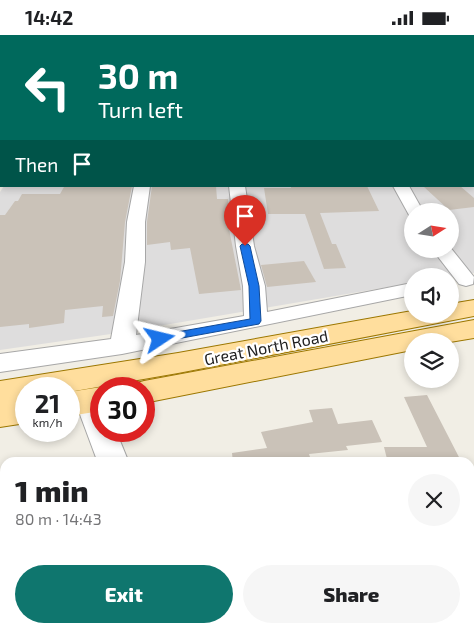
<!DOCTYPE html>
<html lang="en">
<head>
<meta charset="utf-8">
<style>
	:root { --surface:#fff; --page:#f6f6f6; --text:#202124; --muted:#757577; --accent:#0f766e }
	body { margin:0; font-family:"Exo 2",sans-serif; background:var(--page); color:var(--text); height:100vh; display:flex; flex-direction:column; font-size:19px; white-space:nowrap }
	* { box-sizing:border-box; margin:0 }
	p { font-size:16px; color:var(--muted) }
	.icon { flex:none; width:28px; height:28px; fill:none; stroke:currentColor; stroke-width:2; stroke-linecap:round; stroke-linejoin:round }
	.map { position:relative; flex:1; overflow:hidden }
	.details { position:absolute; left:0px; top:422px; width:475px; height:176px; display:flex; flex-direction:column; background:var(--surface); border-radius:15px 15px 0 0; box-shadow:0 2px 8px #0003 }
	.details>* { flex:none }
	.banner { position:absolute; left:0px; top:0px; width:475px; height:152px; box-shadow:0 2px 8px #0003; background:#00695c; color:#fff; overflow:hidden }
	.needle { width:32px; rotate:78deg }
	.fabs { position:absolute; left:404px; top:168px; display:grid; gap:10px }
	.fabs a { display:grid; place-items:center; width:55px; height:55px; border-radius:50%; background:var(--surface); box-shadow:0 2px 8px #0003; font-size:25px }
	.speed { position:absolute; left:15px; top:342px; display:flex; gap:10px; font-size:25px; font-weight:700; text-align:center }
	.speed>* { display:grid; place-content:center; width:65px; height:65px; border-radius:50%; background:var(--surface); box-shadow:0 2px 8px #0003; line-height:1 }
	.speed small { font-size:12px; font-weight:400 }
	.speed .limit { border:8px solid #d22; background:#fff; color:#111 }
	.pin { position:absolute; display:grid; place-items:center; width:42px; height:42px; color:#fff; margin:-51px -21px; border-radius:50% 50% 50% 0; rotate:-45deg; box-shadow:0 0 5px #0007 }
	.pin .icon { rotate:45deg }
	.me { position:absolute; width:55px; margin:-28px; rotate:80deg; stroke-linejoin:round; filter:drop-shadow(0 0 4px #0008) }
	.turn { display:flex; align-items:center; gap:18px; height:105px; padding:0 15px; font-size:22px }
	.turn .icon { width:65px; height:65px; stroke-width:2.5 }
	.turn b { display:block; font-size:35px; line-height:42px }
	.then { display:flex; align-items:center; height:48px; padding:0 15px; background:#0003; gap:10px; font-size:19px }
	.round { display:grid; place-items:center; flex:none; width:52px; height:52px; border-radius:26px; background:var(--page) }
	.overview { display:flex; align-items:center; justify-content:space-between; height:85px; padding:0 15px }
	h1 { font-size:30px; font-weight:800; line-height:38px }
	.cta { display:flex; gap:10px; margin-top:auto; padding:10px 15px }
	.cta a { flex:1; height:58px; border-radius:30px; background:var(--accent); color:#fff; font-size:20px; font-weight:800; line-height:58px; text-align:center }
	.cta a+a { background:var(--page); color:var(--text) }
	.status { display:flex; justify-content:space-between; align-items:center; height:35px; padding:0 25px; background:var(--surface); direction:ltr }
	.status svg { height:14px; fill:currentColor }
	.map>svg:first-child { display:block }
</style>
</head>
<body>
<div class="status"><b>14:42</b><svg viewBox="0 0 49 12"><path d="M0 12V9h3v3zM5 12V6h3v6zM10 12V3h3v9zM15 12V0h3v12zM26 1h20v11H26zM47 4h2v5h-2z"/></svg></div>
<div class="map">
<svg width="474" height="598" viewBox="0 0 474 598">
	<rect width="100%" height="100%" fill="#f1eee5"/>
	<path fill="#dedddd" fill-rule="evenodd" d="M474,66v172l-24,4 -38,-1v7l-301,51 -111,16v-158l4,-6h470zM412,176h38v38h-38z"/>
	<g fill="#cac2b8">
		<path d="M132,151l-7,36 -5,59 -7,35 -11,1 1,-11 -38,4 -1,13 -35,5v-4l-29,3v-112h5l10,-14h3l4,-7h38l4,-7z"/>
		<path d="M152,151h64l1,13h11l3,23h-2l2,7h-2l12,61 -42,4 -9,-46 -19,2 -1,-8 -23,3v-23z"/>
		<path d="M291,151h76l12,25 -59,2 12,31h4l10,24 -22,1 -19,-55h-37l-4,-26h27z"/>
		<path d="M423,151h37l14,12v9l-25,3z"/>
		<path d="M304,226l12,21 -49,5 -6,-22z"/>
		<path d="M427,360l35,68h-74l-4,-16h43l-23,-50z"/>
		<path d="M332,373l6,16 34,-4 10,22 -36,4 2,4 -39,4 3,9h-79l-1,-10 35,-5 -6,-16 52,-10 -4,-12z"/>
	</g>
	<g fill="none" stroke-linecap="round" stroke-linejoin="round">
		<defs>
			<g id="street">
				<rect x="0" y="68" width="1" height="6"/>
				<rect x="0" y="98" width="1" height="8"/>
				<path d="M134,151h16l-5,36v40l-9,73 108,-19 -1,-30 -7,-40 -7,-60h16l9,60 11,40 2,26 145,-29v12l-290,59 -122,18v-18l111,-15 14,-77 2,-40z"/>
				<path d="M393,151h16l14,25h-11v4h-3z"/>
				<path d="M450,212l24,30 -1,7 -7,2 -7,-2 -27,-35h18z"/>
				<path d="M89,356l10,3 2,4v33h15l13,32h-31l-23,-62 4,-7z"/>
				<path d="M470,502h4v34l-4,2z"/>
				<path d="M5,555v39h7l-12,4v-40z"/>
				<rect x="141" y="594" width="40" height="4"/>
			</g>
			<g id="primary">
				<path d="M474,265v16l-31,6 -265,51 -109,19v-3h-43v34l-26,4v-46l178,-28 234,-42v3h38v-10z"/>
				<path d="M474,285v18l-24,4 -38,-1v9l-268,53v-14h-14l3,-5 11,-3z"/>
				<path d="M101,352l5,2h-5v22l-32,5v-24z"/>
			</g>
		</defs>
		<use href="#street" stroke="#a7a7a7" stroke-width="2"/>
		<use href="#primary" stroke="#9c7700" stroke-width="2"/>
		<use href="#street" fill="#fff" fill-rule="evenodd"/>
		<use href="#primary" fill="#ffde9d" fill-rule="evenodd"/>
	</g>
	<linearGradient id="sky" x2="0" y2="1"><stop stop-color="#8cbee6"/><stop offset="0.44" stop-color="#f9f7f3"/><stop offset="1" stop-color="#f9f7f3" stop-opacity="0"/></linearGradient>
	<rect width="474" height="150" fill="url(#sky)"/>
	<path fill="#1a73e8" stroke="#114b97" d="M242,209h6l2,2 9,40 2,35 -2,3 -99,18 -4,-1 -1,-2 1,-3 4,-1 90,-16 -1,-33 -9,-40z"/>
	<g text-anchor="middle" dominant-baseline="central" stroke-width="4.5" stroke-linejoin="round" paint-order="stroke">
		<g font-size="16" fill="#202020" stroke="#fff">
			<text transform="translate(266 312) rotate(-11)">Great North Road</text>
		</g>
	</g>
</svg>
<div class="fabs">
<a><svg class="needle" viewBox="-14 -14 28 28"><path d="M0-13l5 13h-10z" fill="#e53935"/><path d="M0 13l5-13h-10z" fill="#757577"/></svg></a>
<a><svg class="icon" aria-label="sound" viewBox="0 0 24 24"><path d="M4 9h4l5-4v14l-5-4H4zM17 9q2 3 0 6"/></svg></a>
<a><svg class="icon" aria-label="layers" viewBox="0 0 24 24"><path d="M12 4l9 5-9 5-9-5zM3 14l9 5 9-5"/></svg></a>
</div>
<div class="speed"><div>21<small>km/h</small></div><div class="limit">30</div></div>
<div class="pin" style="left:245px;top:211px;background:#d93025"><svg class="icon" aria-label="arrive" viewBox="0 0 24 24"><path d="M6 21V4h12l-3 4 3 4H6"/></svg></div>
<svg class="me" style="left:160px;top:304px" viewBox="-20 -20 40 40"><path d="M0-17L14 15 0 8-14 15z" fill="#1a73e8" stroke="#fff" stroke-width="4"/></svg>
<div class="banner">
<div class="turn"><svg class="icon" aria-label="left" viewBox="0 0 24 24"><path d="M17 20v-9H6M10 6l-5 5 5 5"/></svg><div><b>30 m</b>Turn left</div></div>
<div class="then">Then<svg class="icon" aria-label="arrive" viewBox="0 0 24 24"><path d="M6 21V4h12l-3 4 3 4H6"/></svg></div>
</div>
<section class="details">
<div class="overview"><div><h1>1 min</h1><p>80 m · 14:43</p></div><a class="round"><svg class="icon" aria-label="close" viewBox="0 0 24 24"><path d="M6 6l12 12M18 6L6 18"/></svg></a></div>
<div class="cta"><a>Exit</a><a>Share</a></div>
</section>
</div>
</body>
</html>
